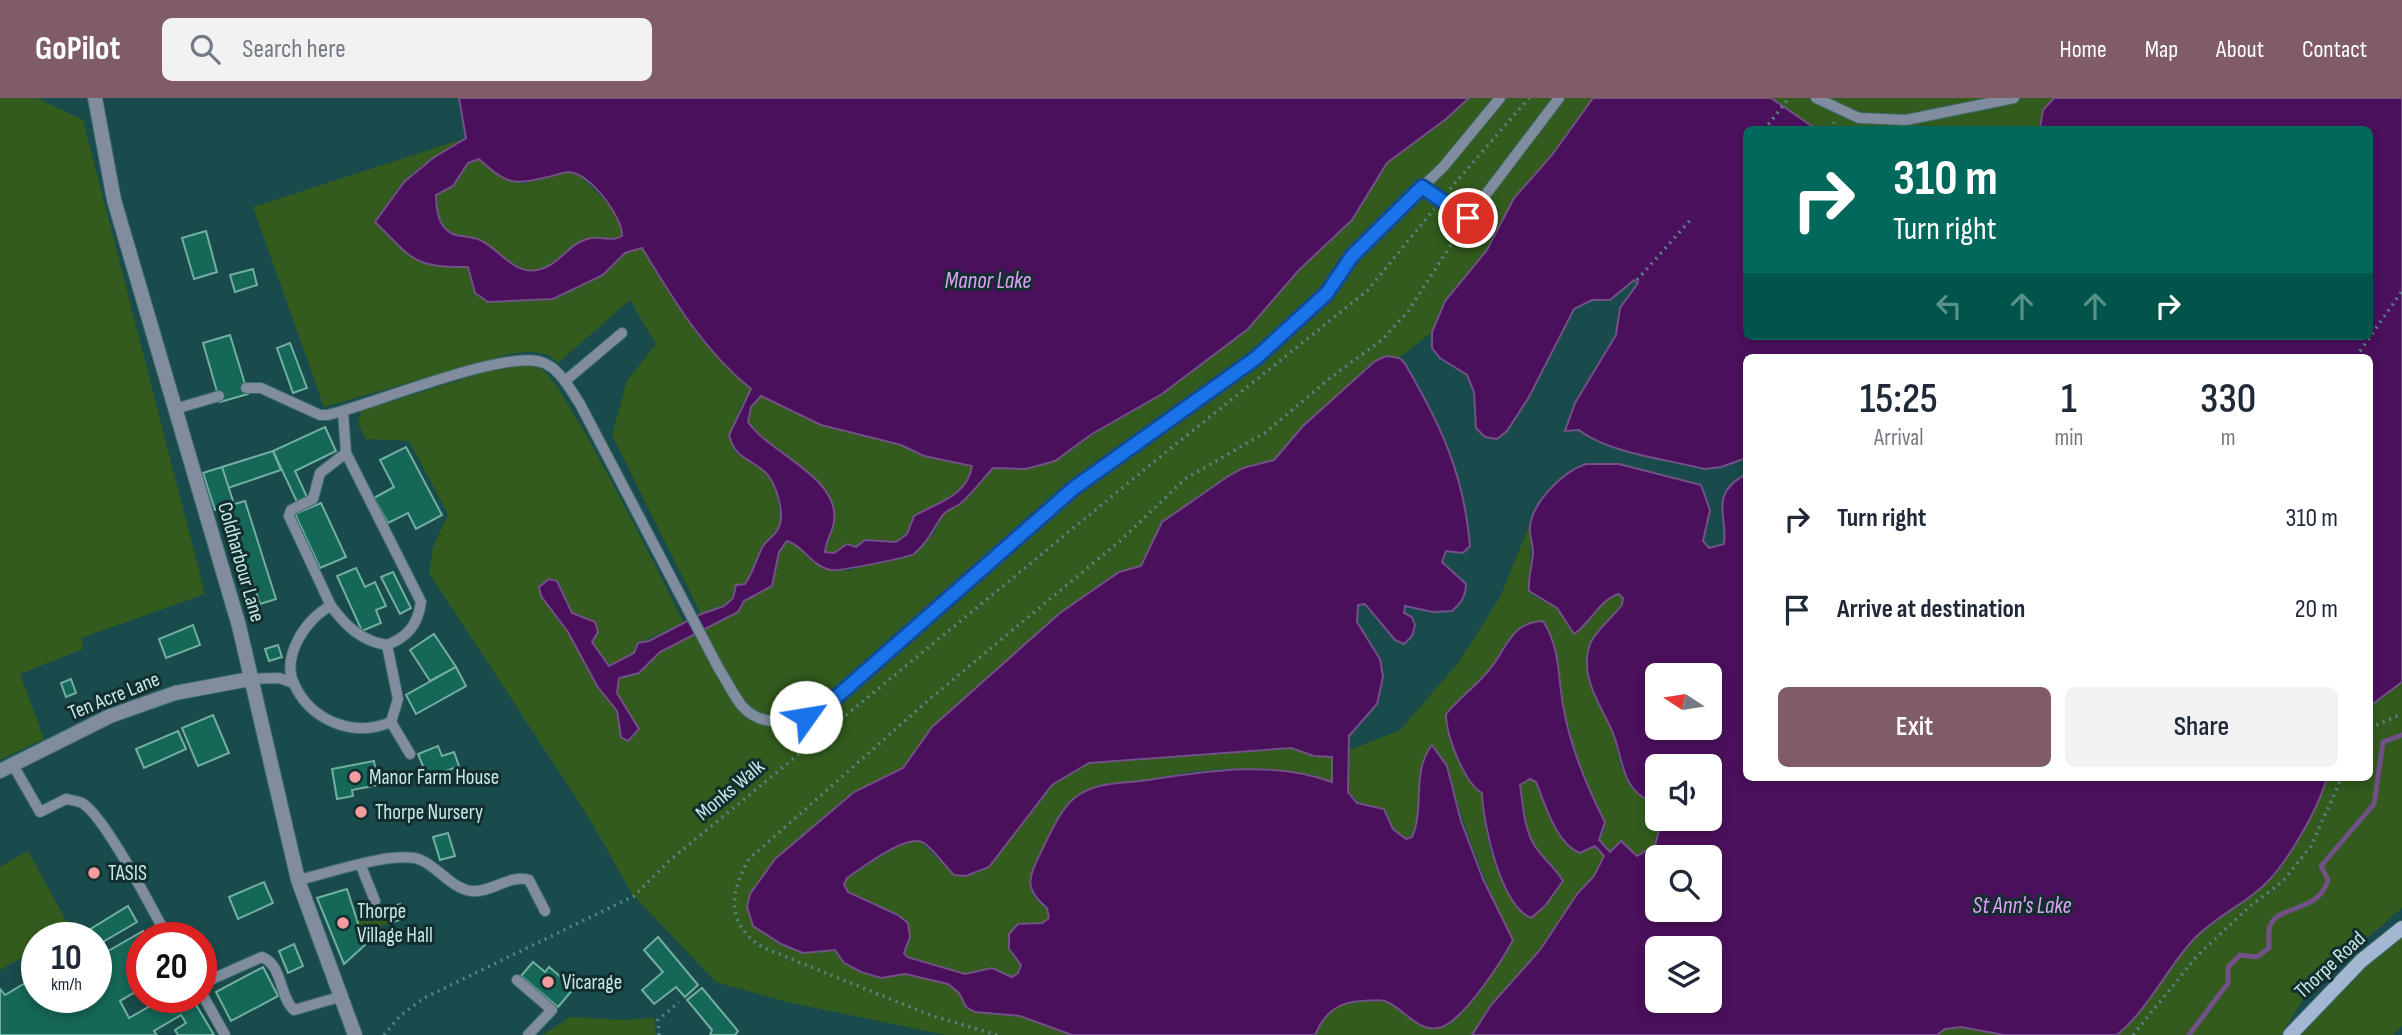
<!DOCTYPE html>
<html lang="en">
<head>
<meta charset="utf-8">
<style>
	:root { --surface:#fff; --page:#f2f2f3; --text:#1f2937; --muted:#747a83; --accent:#7f5c66 }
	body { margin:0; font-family:"Sofia Sans Condensed",sans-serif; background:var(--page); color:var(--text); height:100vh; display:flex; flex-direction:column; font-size:26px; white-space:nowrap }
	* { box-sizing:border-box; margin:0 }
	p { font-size:23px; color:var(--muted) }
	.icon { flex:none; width:38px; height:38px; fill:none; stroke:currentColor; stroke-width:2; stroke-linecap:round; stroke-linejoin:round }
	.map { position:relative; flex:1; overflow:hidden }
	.panel { position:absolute; left:1743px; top:256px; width:630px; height:427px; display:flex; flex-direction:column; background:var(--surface); border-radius:10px; box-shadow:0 4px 10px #0003 }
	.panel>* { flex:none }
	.banner { position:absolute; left:1743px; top:28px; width:630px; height:214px; border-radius:10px; box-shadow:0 4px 10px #0003; background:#00695c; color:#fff; overflow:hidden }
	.needle { width:46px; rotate:282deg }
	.buttons { position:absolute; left:1645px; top:565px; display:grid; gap:14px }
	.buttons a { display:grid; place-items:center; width:77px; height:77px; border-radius:10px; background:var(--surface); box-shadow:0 4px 10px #0003; font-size:35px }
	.speed { position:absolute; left:21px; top:824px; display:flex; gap:14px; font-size:35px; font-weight:700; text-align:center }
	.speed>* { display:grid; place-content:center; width:91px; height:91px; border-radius:50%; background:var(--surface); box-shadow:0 4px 10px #0003; line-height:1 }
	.speed small { font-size:18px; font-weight:400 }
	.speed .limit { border:10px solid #d22; background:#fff; color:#111 }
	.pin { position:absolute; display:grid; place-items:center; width:60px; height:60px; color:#fff; margin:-30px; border:4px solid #fff; border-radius:50%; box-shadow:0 2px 7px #0007 }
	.me { position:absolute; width:77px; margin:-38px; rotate:58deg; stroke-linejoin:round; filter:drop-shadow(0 0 5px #0008) }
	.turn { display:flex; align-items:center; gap:24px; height:147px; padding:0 35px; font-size:32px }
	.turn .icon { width:91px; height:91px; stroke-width:2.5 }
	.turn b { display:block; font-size:49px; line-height:60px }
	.lanes { display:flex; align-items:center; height:66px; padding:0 35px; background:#0003; justify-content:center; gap:35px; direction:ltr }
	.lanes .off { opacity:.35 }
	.eta { display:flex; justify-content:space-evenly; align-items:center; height:119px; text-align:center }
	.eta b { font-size:42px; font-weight:600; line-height:49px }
	.primary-button { display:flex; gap:14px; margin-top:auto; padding:14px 35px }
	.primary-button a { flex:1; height:80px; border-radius:10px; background:var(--accent); color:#fff; font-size:28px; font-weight:600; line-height:80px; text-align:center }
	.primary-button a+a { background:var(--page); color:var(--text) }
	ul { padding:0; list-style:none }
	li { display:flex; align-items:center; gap:21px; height:91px; padding:0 35px }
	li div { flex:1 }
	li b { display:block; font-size:26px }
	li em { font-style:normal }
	header { display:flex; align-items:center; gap:42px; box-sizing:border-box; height:98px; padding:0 35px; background:var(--accent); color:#fff }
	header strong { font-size:33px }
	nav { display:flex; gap:38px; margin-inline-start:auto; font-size:24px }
	.search { width:490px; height:63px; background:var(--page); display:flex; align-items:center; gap:18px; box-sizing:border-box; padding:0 24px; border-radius:10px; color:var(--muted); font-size:26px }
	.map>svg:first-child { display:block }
</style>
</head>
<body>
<header>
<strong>GoPilot</strong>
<div class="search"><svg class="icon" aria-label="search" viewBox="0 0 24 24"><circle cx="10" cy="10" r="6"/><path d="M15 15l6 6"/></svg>Search here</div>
<nav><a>Home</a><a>Map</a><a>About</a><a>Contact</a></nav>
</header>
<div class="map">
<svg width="2402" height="937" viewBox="0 0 2402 937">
	<rect width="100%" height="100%" fill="#194b4c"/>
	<g fill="#325b1d">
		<path d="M0,0h37l46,22 122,474 -124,44 2,11 -63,25 24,65 -44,21z"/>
		<path d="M1469,0h124l-41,57 -38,43 -27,52 -42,50 -13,32 -33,26 -13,-2 -83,70 -29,34 -31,8 -16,9 -65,45 -21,44 -22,6 -59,41 -128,114 -29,41 -50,24 -78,67 -25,35 -1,25 63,34 17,-5 12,8 53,17 54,11 11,9 7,14 9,5 45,4 52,19h-126l-159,-33 -71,-20 -84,-88 -44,-78 -159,-243 4,-25 15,-34 -39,-73 -43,-2 -8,-15 3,-13 147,-46c11,-2 21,-3 32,3 25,13 124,216 144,255l-46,20 -4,10 -25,13 -17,-25 3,-19 -23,-9 -15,-32 -16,15 27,36 29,54 20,25 4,25 18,-7 -22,-36 2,-15 20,-5 21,-21 78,-40 6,-11 12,-6 31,-55 9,4 26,24 26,3 31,-10 32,-5 23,-22 9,-20 18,-11 32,-35 62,-7 193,-132 51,-59 53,-50 35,-57 59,-44z"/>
		<path d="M1771,0h283l-11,12 -3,20 -224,-1z"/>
		<path d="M466,40c-22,13 -47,27 -65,46 -10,12 -16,26 -26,37l12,13 59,33h22l7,26 77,6 51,-24 22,-22 17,-6c31,52 61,103 109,142l-12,20 -5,43 34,22 8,18 5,28 -3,9 -17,18 -5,22 -11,15 -9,2c-4,16 -17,26 -35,28l-89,-179 15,-54 29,-37 -26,-44 -72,63c-14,-15 -30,-11 -49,-9l-185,53 -71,-200z"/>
		<path d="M480,61l13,13 29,12 48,-12 11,5 32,32 10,15 -1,12c-9,6 -21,0 -31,2 -23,4 -31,28 -54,32 -24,4 -37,-20 -56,-29 -14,-8 -26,0 -38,-15 -6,-9 -7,-21 -8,-31l18,-9 15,-23z"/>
		<path d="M761,298l60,29 80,20 23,11 49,10c-9,33 -33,35 -59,50l-7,18 -11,8 -31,-2 -9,7 -9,-2 -13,8 -9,-1 9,-32 -34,-54 -24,-15 -28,-29 3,-15z"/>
		<path d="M1530,426c2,25 -3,47 2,71l25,13 16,26c18,-10 27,-34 46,-40l4,4 -31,92 22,46 6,30 30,35 7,-3v21h5l-7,26 -18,11 -8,-5 -19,1 -11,-12 6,-10 -25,-61 -17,-64 -4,-38 -28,-45 -22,16 -20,32 -43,44v7l19,55 17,17 1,23 8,40 65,13 -21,-21 -6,-13 -9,-50 5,-5 9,-1 16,37 38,34 7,-4 9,10v5l-64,89 -49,55 -19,30h-157c12,-28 36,-41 67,-35 12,2 18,14 27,18 10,5 22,6 33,9l39,-38 32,-49c-28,-57 -50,-113 -66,-174l-25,3 -6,58 -4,10 -6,2 -13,-10 -9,-19c-42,-10 -36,-20 -37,-59l53,-21 59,-68 41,-65z"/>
		<path d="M2402,584v226l-90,77 -31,50h-164c32,-26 49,-66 77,-96 20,-21 47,-33 68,-52 24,-21 57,-79 65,-110h43v-71z"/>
		<path d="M1291,650l23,8 18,1v25c-38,-17 -113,-16 -155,-8 -38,7 -76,23 -113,36l-31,56v30l14,12 2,10 -7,5 -24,1 -9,25 12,16 -3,8 -6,4 -20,-9 -27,6 -58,-17 -3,-4 6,-16 -12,-22 -50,-23 -4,-7 3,-7 59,-37 13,-1 20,21 39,11 11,-5 63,-82 37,-22z"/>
		<path d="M28,753l43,79 -14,8h-20v11l-37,21v-103z"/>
		<path d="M372,810l4,4 10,-3 5,14 -29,9 -6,-17z"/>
		<path d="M2402,830v98l-9,9h-103z"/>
		<path d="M570,919l54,3 30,-2 2,17h-113z"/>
		<path d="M1961,929l43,8h-67l8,-6z"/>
	</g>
	<g fill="#4b105c" stroke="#715186" stroke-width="2" fill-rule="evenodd">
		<path d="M459,0h1010l-23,21 -59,44 -35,57 -53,50 -51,59 -86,65 -70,40 -37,27 -29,8 -33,-1c-11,12 -21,26 -33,36 -6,4 -14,6 -18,12 -9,14 -15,27 -28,38 -5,3 -76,18 -83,16 -19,-3 -27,-24 -44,-29l-8,11 -7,34 -28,15 -6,11 -78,40 -21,21 -20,5 -2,15 22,36 -11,12 -7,-4 -4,-26 -20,-25 -29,-54 -27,-36 -2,-9 10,-8 8,2 15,32 23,9 3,10 -6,10 17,24 25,-13 4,-10 11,-2 52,-27 23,-8 9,-8 3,-13 9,-1c8,-12 10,-21 16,-34 3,-9 13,-13 17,-21 8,-14 -2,-47 -13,-57 -18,-16 -29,-12 -36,-37l22,-46c-48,-39 -78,-90 -109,-141l-17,5 -22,22 -50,24 -65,3 -13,-9 -7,-26c-56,1 -56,-9 -93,-45l29,-40 29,-24 33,-20zM479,61c28,26 34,26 69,18 6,-1 15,-5 21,-5 21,1 54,45 53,64 -9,6 -21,0 -31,2 -23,4 -31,28 -54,32 -24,4 -37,-20 -55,-29 -15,-8 -27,0 -39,-15 -6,-9 -7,-20 -7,-31l17,-9 15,-23zM761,298l60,29 80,20 23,11 48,10c-5,30 -34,36 -58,50l-7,18 -11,8 -31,-2 -9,7 -9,-3 -13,9 -9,-1c1,-12 8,-20 9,-31 6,-44 -64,-67 -86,-99l3,-15z"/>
		<path d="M1593,0h178l45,31 -70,1v206h624v-206l-330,-1 3,-19 11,-12h348v584l-32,24v-349h-624v101l-25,9 -16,2c-36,-9 -97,-16 -126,-39l-14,1 10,-28 41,-68 4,-27 18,-25 -4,-3 -24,20h-18l-18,9 -45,88 -22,34 -10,8 -12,-2 -9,-9 -2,-36 -7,-17 -27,-17 -8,-10v-16l13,-31 42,-51 27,-52 38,-43z"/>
		<path d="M1386,258l13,2 5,4c37,63 60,112 66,184l-7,7 -17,-2 -4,11 24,22c0,12 -5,19 -14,27l-19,1 -28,-6 -1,7 8,4 3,8 -3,11 -8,8 -9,-4 -30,-36 -7,1 -1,17 23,37 3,18 -6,27 -28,32 -1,56 9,11 27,6 9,20 13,10 6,-2c13,-29 -1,-65 20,-92l15,21 14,55 22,58 30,61c-11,21 -48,78 -71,87 -23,8 -38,-19 -57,-26 -7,-2 -15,0 -22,0 -25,1 -38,11 -48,34h-243l-52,-19 -45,-4 -9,-5 -7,-14 -11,-9 -43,-10 -24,4 -20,-6 -17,-9 -9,-13 -32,3 -22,-9 -28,-18 -6,-19 3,-13 25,-35 79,-67 49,-24 29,-41 128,-114 59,-41 22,-6 21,-44 65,-45 16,-9 31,-8 29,-34 72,-65zM1291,650l23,8 18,1v25c-56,-21 -120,-12 -178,-3 -25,5 -55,1 -77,17 -17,12 -28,40 -37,58 -13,25 -15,36 7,54l2,10 -7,5 -24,1 -9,10v15l12,16 -3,8 -6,4 -20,-9 -27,6 -58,-17 -3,-4 6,-16 -2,-14 -10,-8 -50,-23 -4,-7 3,-7c15,-10 61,-46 77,-35 11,8 20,22 30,32l12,1 23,-9 63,-82 37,-22z"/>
		<path d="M1586,366h33l82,21 9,25 -7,31 6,7 15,-4c4,-29 -16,-49 22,-70v303h581c-8,31 -41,89 -65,110 -21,19 -48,31 -68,52 -28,30 -45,70 -77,96h-113l-43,-8 -16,2 -8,6h-465l19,-30 49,-55 37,-56 17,-18 10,-20 -9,-10 -15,7c-24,-9 -35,-49 -44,-71l-6,-3 -10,6c3,19 4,45 15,61 8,13 20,21 28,35l-18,25 -14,12c-31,-13 -48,-95 -49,-125 -18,-10 -36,-58 -36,-79 13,-16 30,-28 43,-44 18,-21 20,-47 54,-49 17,26 15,55 20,84 7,41 23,80 42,117l-6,18 11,12 11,-11 16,15 18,-11 7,-26h48v-53h-21l3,-8 -5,-2 -7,10h-23v32l-7,3c-29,-12 -27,-43 -37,-68 -12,-28 -33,-54 -24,-86 4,-14 24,-30 33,-42l1,-7 -4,-4c-18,4 -29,30 -45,40l-17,-26 -28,-17c-1,-14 3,-24 4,-38 0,-9 -4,-18 -3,-27 3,-25 34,-55 56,-62zM1657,578h53v52h-53zM1657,760h53v52h-53zM1657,850h53v53h-53z"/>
	</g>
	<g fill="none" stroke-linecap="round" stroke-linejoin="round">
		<path stroke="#715186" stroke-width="5" d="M2189,937l39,-52v-16l12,-12 17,2 12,-9c0,-6 -1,-16 1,-22 8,-22 48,-12 58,-46l-7,-14 53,-62 9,-62 19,-7"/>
	</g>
	<g fill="#156758" stroke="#73afa0" stroke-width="2">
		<path d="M206,133l11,41 -23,7 -12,-41z"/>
		<path d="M253,171l4,16 -22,7 -5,-17z"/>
		<path d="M230,237l18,59 -28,8 -17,-59z"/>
		<path d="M290,245l17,45 -14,5 -16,-45z"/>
		<path d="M325,329l11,24 -41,20 12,26 -10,5 -24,-51z"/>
		<path d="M406,349l36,68 -26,14 -8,-16 -20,10 -14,-25 20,-11 -14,-27z"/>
		<path d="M273,353l8,19 -53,18 -6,-21z"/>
		<path d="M222,369l12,37 -19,6 -12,-37z"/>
		<path d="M245,403l31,98 -16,5 -32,-98z"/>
		<path d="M321,405l25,54 -26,11 -25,-54z"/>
		<path d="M356,470l9,19 10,-5 11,24 -10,4 5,13 -19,8 -25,-55z"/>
		<path d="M393,474l18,36 -11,6 -19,-37z"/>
		<path d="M193,527l7,20 -34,13 -7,-19z"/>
		<path d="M434,536l22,33 -26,14 -20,-31z"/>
		<path d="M278,547l4,12 -13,4 -4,-12z"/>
		<path d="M456,569l10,19 -50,28 -10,-19z"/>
		<path d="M71,581l5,14 -10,4 -5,-14z"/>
		<path d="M213,617l16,38 -31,13 -16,-38z"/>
		<path d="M178,633l8,18 -42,19 -8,-19z"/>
		<path d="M438,648l4,10 12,-4 5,14 -31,12 -10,-24z"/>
		<path d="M374,663l4,24 -26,5 1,6 -16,3 -5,-30z"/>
		<path d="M448,735l7,23 -15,4 -7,-23z"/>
		<path d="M264,784l9,21 -35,16 -9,-22z"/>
		<path d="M347,791l18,56 -21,19 -27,-66z"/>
		<path d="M400,806l5,14 -14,5 -5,-14z"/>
		<path d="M128,808l9,16 -41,24v-8h-9l-3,-5z"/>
		<path d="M143,833l4,7h-5v50l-22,13 9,17 35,-20h28l22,37h-36l-3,-5 11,-7 -5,-8 -27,16 3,4h-157v-46l5,6 32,-19v22h59v-40z"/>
		<path d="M658,839l40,48 -13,12 -9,-10 -22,17 -12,-14 21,-18 -19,-22z"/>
		<path d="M294,846l9,22 -15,7 -9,-22z"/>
		<path d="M533,864l12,10 4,-5 25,21 -16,19 -37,-31z"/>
		<path d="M263,869l15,29 -47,25 -15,-29z"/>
		<path d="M702,890l36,43 -3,4h-25l2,-5 -25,-30z"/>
	</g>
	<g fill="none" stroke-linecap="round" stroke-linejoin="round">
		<defs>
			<g id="service">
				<path d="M1816,0l43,20 47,2 108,-22"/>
				<path d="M1422,89l46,31 91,-120"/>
				<path d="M565,283l57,-48"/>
				<path d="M246,290h15l59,27h8c46,-11 175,-65 213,-53 18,5 29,27 39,42l139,265c8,12 14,26 23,37 25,28 64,11 90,-5l242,-213 182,-130 71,-65 25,-37 92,-90 56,-68"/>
				<path d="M175,311l44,-13"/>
				<path d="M343,314l3,41 75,149c-3,22 -13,35 -34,43l11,54 -7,23 19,32"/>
				<path d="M346,355l-26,20 -7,26 -22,11 -2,6 42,90c-24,11 -50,50 -37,78 17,37 60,54 97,38"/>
				<path d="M331,508c15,20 30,35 56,39"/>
				<path d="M250,581l29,-1 15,5"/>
				<path d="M13,667l27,47 26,-13c5,1 12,2 16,4 23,13 71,108 86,135"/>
				<path d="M361,768l14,35"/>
				<path d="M298,782c28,-6 98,-31 123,-20 18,8 31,29 51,31 19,2 38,-17 57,-11l16,31"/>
				<path d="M517,882l35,30 -24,25"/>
				<path d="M201,886l61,-27c21,8 17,40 32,53l49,-14"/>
				<path d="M201,894l24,43"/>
			</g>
			<g id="minor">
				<path d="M95,0l19,102 125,426 59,254 57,155"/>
				<path d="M0,673l110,-55 65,-23 75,-14"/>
			</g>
			<path id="secondary" d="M2290,937l71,-74 41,-33"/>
		</defs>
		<use href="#service" stroke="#3c6a6b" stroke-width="12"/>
		<use href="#minor" stroke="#3c6a6b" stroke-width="16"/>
		<use href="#secondary" stroke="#3c6a6b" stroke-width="16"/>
		<g stroke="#5a8586" stroke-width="3.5" stroke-dasharray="2 5" stroke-linecap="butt">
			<path d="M1764,32l25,-32"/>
			<path d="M1831,32l3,-8"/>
			<path d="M1450,91l79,-91"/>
			<path d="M1637,182l56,-63"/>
			<path d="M2356,259l46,-66"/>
			<path d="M2370,630l32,-14"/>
			<path d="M384,937l16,-19 24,-18 210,-102 35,-35 481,-396 218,-175 66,-81"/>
			<path d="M659,937l-1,-15 21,-18"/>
			<path d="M997,937l-67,-20 -166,-67c-38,-23 -35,-54 -15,-89l183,-162 188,-156 65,-62 81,-47 64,-54 53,-39 26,-29 52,-81"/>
			<path d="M2133,937l64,-79 52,-49 34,-26 28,-35 31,-69"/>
		</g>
		<use href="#service" stroke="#818d9e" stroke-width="10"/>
		<use href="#minor" stroke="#818d9e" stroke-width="14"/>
		<use href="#secondary" stroke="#a3b6d2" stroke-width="14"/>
	</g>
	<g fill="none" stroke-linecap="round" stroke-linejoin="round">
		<defs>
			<path id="route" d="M806,619l26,-16 242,-213 182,-130 71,-65 25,-37 70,-69 46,31"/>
		</defs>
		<use href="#route" stroke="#114b97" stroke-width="18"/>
		<use href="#route" stroke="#1a73e8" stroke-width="12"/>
	</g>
	<g fill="#f49b9f" stroke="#132e2f" stroke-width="2.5">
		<circle cx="355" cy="679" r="7"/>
		<circle cx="361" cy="714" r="7"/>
		<circle cx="94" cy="775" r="7"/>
		<circle cx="343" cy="825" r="7"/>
		<circle cx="548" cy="884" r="7"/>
	</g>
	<g text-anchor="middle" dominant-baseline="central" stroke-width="6" stroke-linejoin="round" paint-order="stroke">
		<g font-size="21" fill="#c9e8e8" stroke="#132e2f">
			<text transform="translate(241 464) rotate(74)">Coldharbour Lane</text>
			<text transform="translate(114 598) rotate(-22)">Ten Acre Lane</text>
			<text transform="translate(730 692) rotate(-40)">Monks Walk</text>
			<text transform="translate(2330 867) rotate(-43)">Thorpe Road</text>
		</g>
		<g font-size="21" fill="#c9e8e8" stroke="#132e2f" text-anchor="start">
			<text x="369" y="679">Manor Farm House</text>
			<text x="375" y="714">Thorpe Nursery</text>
			<text x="108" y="775">TASIS</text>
			<text x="357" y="813">Thorpe<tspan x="357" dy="24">Village Hall</tspan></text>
			<text x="562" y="884">Vicarage</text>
		</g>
		<g font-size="23" font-style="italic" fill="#dfa3f5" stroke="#132e2f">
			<text x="988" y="183">Manor Lake</text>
			<text x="2022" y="808">St Ann's Lake</text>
		</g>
	</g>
</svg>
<div class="buttons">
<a><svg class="needle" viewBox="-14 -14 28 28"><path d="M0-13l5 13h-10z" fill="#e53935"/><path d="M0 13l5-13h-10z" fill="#747a83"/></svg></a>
<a><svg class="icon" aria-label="sound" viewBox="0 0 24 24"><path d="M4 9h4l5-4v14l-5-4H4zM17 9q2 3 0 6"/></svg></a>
<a><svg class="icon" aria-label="search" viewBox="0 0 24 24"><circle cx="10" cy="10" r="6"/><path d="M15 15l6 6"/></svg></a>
<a><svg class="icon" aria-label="layers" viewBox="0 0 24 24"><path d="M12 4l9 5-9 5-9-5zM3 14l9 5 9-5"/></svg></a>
</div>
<div class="speed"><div>10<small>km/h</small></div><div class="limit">20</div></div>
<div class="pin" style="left:1468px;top:120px;background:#d93025"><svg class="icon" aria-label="arrive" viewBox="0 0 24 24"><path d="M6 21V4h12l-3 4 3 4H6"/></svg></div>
<svg class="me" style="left:806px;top:619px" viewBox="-20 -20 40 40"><circle r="19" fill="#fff"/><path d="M0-13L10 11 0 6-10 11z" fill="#1a73e8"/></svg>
<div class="banner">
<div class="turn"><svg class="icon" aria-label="right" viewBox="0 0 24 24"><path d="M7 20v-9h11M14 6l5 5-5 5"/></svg><div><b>310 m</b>Turn right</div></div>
<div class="lanes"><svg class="icon off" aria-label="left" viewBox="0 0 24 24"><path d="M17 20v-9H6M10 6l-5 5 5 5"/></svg><svg class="icon off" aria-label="ahead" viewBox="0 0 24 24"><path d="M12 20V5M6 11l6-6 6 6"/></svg><svg class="icon off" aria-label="ahead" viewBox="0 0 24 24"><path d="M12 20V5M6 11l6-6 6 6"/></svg><svg class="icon" aria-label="right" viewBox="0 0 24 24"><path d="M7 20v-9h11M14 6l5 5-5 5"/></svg></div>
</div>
<section class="panel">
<div class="eta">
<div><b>15:25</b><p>Arrival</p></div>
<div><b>1</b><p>min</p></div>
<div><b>330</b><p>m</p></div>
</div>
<ul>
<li><svg class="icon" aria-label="right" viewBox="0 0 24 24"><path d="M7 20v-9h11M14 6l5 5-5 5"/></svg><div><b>Turn right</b></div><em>310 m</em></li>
<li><svg class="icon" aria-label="arrive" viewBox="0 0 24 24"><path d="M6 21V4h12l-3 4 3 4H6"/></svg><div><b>Arrive at destination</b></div><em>20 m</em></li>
</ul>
<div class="primary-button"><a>Exit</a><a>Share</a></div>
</section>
</div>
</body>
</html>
